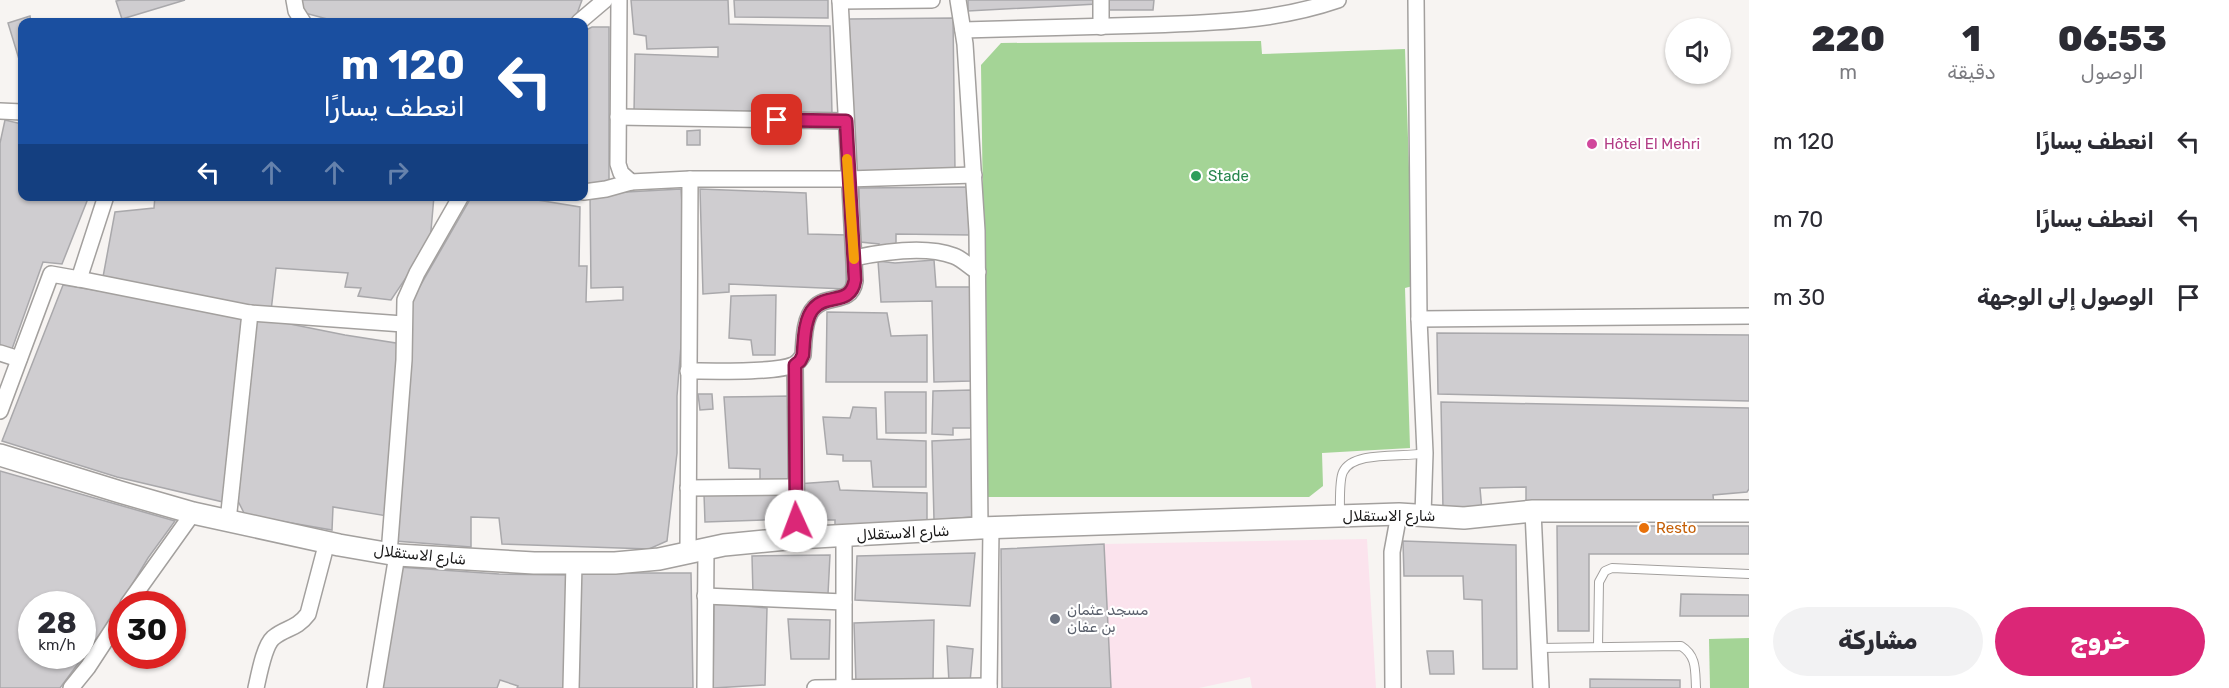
<!DOCTYPE html>
<html lang="ar">
<head>
<meta charset="utf-8">
<style>
	:root { --surface:#fff; --page:#f2f2f3; --text:#2b2b33; --muted:#7c7c81; --accent:#db2777 }
	body { margin:0; font-family:Rubik,Cairo,sans-serif; background:var(--page); color:var(--text); direction:rtl; height:100vh; display:flex; flex-direction:column; font-size:22px; white-space:nowrap }
	* { box-sizing:border-box; margin:0 }
	p { font-size:20px; color:var(--muted) }
	.icon { flex:none; width:33px; height:33px; fill:none; stroke:currentColor; stroke-width:2; stroke-linecap:round; stroke-linejoin:round }
	.map { position:relative; flex:1; overflow:hidden; direction:ltr }
	.side { display:flex; flex-direction:column; background:var(--surface); width:480px }
	.side>* { flex:none }
	.guide { position:absolute; left:18px; top:18px; width:570px; height:183px; border-radius:12px; box-shadow:0 2px 4px #0004; direction:rtl; background:#1a4fa0; color:#fff; overflow:hidden }
	.fabs { position:absolute; left:1665px; top:18px; display:grid; gap:12px }
	.fabs a { display:grid; place-items:center; width:66px; height:66px; border-radius:50%; background:var(--surface); box-shadow:0 2px 4px #0004; font-size:30px }
	.speed { position:absolute; left:18px; top:591px; display:flex; gap:12px; font-size:30px; font-weight:700; text-align:center }
	.speed>* { display:grid; place-content:center; width:78px; height:78px; border-radius:50%; background:var(--surface); box-shadow:0 2px 4px #0004; line-height:1 }
	.speed small { font-size:15px; font-weight:400 }
	.speed .limit { border:9px solid #d22; background:#fff; color:#111 }
	.pin { position:absolute; display:grid; place-items:center; width:51px; height:51px; color:#fff; margin:-26px; border-radius:12px; box-shadow:0 3px 9px #0006 }
	.me { position:absolute; width:66px; margin:-33px; rotate:358deg; stroke-linejoin:round; filter:drop-shadow(0 0 4px #0008) }
	.turn { display:flex; align-items:center; gap:21px; height:126px; padding:0 24px; font-size:27px }
	.turn .icon { width:78px; height:78px; stroke-width:2.5 }
	.turn b { display:block; font-size:42px; line-height:51px }
	.lanes { display:flex; align-items:center; height:57px; padding:0 24px; background:#0003; justify-content:center; gap:30px; direction:ltr }
	.lanes .off { opacity:.35 }
	.eta { display:flex; justify-content:space-evenly; align-items:center; height:102px; text-align:center }
	.eta b { font-size:36px; font-weight:800; line-height:42px }
	.button { display:flex; gap:12px; margin-top:auto; padding:12px 24px }
	.button a { flex:1; height:69px; border-radius:36px; background:var(--accent); color:#fff; font-size:24px; font-weight:800; line-height:69px; text-align:center }
	.button a+a { background:var(--page); color:var(--text) }
	ul { padding:0; list-style:none }
	li { display:flex; align-items:center; gap:18px; height:78px; padding:0 24px }
	li div { flex:1 }
	li b { display:block; font-size:22px }
	li em { font-style:normal }
	main { display:flex; flex:1; min-height:0 }
	.map>svg:first-child { display:block }
</style>
</head>
<body>
<main>
<section class="side">
<div class="eta">
<div><b>06:53</b><p>الوصول</p></div>
<div><b>1</b><p>دقيقة</p></div>
<div><b>220</b><p>m</p></div>
</div>
<ul>
<li><svg class="icon" aria-label="left" viewBox="0 0 24 24"><path d="M17 20v-9H6M10 6l-5 5 5 5"/></svg><div><b>انعطف يسارًا</b></div><em>120 m</em></li>
<li><svg class="icon" aria-label="left" viewBox="0 0 24 24"><path d="M17 20v-9H6M10 6l-5 5 5 5"/></svg><div><b>انعطف يسارًا</b></div><em>70 m</em></li>
<li><svg class="icon" aria-label="arrive" viewBox="0 0 24 24"><path d="M6 21V4h12l-3 4 3 4H6"/></svg><div><b>الوصول إلى الوجهة</b></div><em>30 m</em></li>
</ul>
<div class="button"><a>خروج</a><a>مشاركة</a></div>
</section>
<div class="map">
<svg width="1749" height="688" viewBox="0 0 1749 688">
	<rect width="100%" height="100%" fill="#f7f4f2"/>
	<path fill="#fbe3ed" d="M1367,539l9,149h-124l-2,-11 -51,11h-88l-7,-144z"/>
	<g fill="#a4d496">
		<path d="M1261,41l1,13 143,-5 8,237 -8,2 5,160 -88,5 1,33 -14,11h-322l-6,-432 20,-22z"/>
		<path d="M1749,638v50h-39l-1,-49z"/>
	</g>
	<g fill="#cfcdd0" stroke="#a9a8ab" stroke-width="1.5" fill-rule="evenodd">
		<path d="M121,0h64l-63,19 -6,-18z"/>
		<path d="M301,0h281l-8,22h-244l1,-2 -30,-8z"/>
		<path d="M631,0h97l1,24 101,2 2,88 -198,-1 1,-59 83,3v-10l-71,2 -1,-13 -12,-2z"/>
		<path d="M734,0h94v18l-93,-1z"/>
		<path d="M968,0h129v4l-129,7z"/>
		<path d="M1105,0h49l-1,10h-47z"/>
		<path d="M30,16l1,6h-9v47l-14,-46z"/>
		<path d="M953,18l2,152 -100,4 -6,-155z"/>
		<path d="M592,27h17v153l-6,5 -19,1v-155z"/>
		<path d="M5,120l17,4v72h67l-27,68 -19,-2 -31,87 -12,-4v-202z"/>
		<path d="M700,130v15h-13v-14z"/>
		<path d="M970,187v48l-74,-1v15l-18,1 1,-6 -19,-2 -1,-54z"/>
		<path d="M681,189l3,45 -2,99 -5,63v57l-10,88 -18,8 -147,-5 -3,-26 -28,-1v30l-76,-6 13,-234 64,-111h41l67,11 -1,59h8l-1,36 37,-2v-13l-32,1 -1,-94z"/>
		<path d="M700,189l106,4 2,41 39,1 -1,54 -117,-5v8l-26,2z"/>
		<path d="M155,196h279l-4,46 -39,58 -33,-4 3,-8 -16,-1 3,-14 -72,-5 -5,43 -168,-34 12,-65 39,-4z"/>
		<path d="M934,260l2,27h35v94l-37,1 -2,-81 -51,1 -3,-41 17,2z"/>
		<path d="M63,285l106,17 76,16 -22,184 -106,-25 -115,-36z"/>
		<path d="M776,295l-1,60h-22l-2,-15 -22,-2 2,-42z"/>
		<path d="M827,312l60,1 4,23 36,-1v47h-101z"/>
		<path d="M255,317l90,18 57,9 -15,172 -54,-9 -1,23 -87,-15 -8,-16z"/>
		<path d="M1437,333l312,2v66l-311,-7z"/>
		<path d="M972,390l1,38h-20v7l-21,-1 1,-43z"/>
		<path d="M885,392h41v41h-40z"/>
		<path d="M698,394h14l1,15 -13,1z"/>
		<path d="M790,396v86l-30,2v-15l-31,-1 -5,-71z"/>
		<path d="M1441,402l308,6v81l-2,3 -34,3 1,10h-188v-18l-46,1 2,23 -39,-1z"/>
		<path d="M853,407l23,1 1,31 49,2v46h-53l-2,-26h-28v-6l-16,-1 -4,-37 27,1z"/>
		<path d="M973,439l-1,78 -38,3 -2,-79z"/>
		<path d="M0,471l175,50 -27,37 -36,60 -52,70h-60zM32,604h50v52h-50z"/>
		<path d="M838,481l2,9 87,3v28l-92,7v-8h-35l-3,-36z"/>
		<path d="M790,492v27l-85,3 -1,-28z"/>
		<path d="M1557,526h192v28h-160v77h-31z"/>
		<path d="M1403,541l113,4 1,124h-34l-1,-69 -18,-1 -1,-23h-59z"/>
		<path d="M1104,544l7,144h-109l-1,-139z"/>
		<path d="M975,553l-5,53 -115,-6 2,-44z"/>
		<path d="M830,555l-2,39 -75,1 -1,-39z"/>
		<path d="M398,567l101,7 68,1 -2,113h-48l1,-2 -18,-6 -3,8h-119z"/>
		<path d="M579,573h112l2,115h-117z"/>
		<path d="M1681,594l68,1v21h-69z"/>
		<path d="M714,603l53,5 -2,77 -52,3z"/>
		<path d="M788,619l42,1 -1,39h-38z"/>
		<path d="M934,620l-1,60 -77,3 -2,-60z"/>
		<path d="M947,646l26,3 -3,33h-21z"/>
		<path d="M1427,651h26l1,23h-24z"/>
		<path d="M1590,679l90,1v8h-90z"/>
	</g>
	<g fill="none" stroke-linecap="round" stroke-linejoin="round">
		<defs>
			<g id="lane">
				<path d="M1340,515c0,-11 -1,-35 3,-43 10,-22 61,-14 82,-19"/>
				<path d="M1598,646l1,-64 6,-11 7,-3 137,6"/>
				<path d="M1539,648l142,-2c16,10 14,24 15,42"/>
			</g>
			<g id="street">
				<path d="M294,0l2,11 7,11"/>
				<path d="M619,0l-1,164 3,9 10,9 59,-3 -2,374"/>
				<path d="M958,0l7,44 12,187 3,297"/>
				<path d="M1101,0v27"/>
				<path d="M1416,0l3,319 6,134 -2,62"/>
				<path d="M840,1l92,-1"/>
				<path d="M579,22l26,-22"/>
				<path d="M963,30c62,-2 124,-3 186,-5 65,-2 128,-4 189,-25"/>
				<path d="M0,111l22,1"/>
				<path d="M618,117l228,4"/>
				<path d="M690,179h158l126,-4"/>
				<path d="M584,192l22,-3 25,-7"/>
				<path d="M854,258c28,-6 71,-13 100,-2 8,3 16,11 24,16"/>
				<path d="M79,279l171,34 153,11"/>
				<path d="M1419,319l330,-3"/>
				<path d="M0,353l19,6"/>
				<path d="M795,365l2,173"/>
				<path d="M688,371c22,0 88,2 105,-6 5,-2 7,-5 10,-10 1,-14 1,-37 11,-47 13,-15 37,-2 41,-27l-15,-281"/>
				<path d="M0,411l51,-137 28,5 27,-83"/>
				<path d="M688,488l107,-1"/>
				<path d="M1533,511l8,177"/>
				<path d="M228,521l22,-208"/>
				<path d="M844,536v152"/>
				<path d="M389,554l15,-194 1,-60 12,-27 44,-77"/>
				<path d="M705,596l139,6"/>
				<path d="M128,604l65,-91"/>
				<path d="M71,688l17,-21 34,-52"/>
				<path d="M256,688c3,-13 8,-42 17,-50 13,-11 23,-8 35,-24l19,-72"/>
				<path d="M375,688l22,-133"/>
				<path d="M571,688l3,-125"/>
				<path d="M705,688l1,-140"/>
				<path d="M815,688l174,-2"/>
				<path d="M989,688l2,-160"/>
				<path d="M1393,688l-1,-136 7,-38"/>
			</g>
			<path id="secondary" d="M0,455l120,37 73,21 146,32 58,10 137,8h81l44,-4 65,-14 73,-7 183,-10 419,-14 65,4 69,-7h216"/>
		</defs>
		<use href="#lane" stroke="#a3a09e" stroke-width="10"/>
		<use href="#street" stroke="#a3a09e" stroke-width="18"/>
		<use href="#secondary" stroke="#a3a09e" stroke-width="24"/>
		<use href="#lane" stroke="#fff" stroke-width="8"/>
		<use href="#street" stroke="#fff" stroke-width="15"/>
		<use href="#secondary" stroke="#fff" stroke-width="21"/>
	</g>
	<g fill="none" stroke-linecap="round" stroke-linejoin="round">
		<defs>
			<path id="route" d="M777,120l69,1 9,159c-4,26 -28,13 -41,28 -10,10 -10,34 -11,47l-3,6 -5,4 1,156"/>
		</defs>
		<use href="#route" stroke="#8e194d" stroke-width="15"/>
		<use href="#route" stroke="#db2777" stroke-width="10"/>
		<path stroke="#f59e0b" stroke-width="10" d="M847,159l7,100"/>
	</g>
	<circle fill="#d1479c" stroke="#fff" stroke-width="2" cx="1592" cy="144" r="6"/>
	<circle fill="#2e9e5b" stroke="#fff" stroke-width="2" cx="1196" cy="176" r="6"/>
	<circle fill="#e8710a" stroke="#fff" stroke-width="2" cx="1644" cy="528" r="6"/>
	<circle fill="#6b7280" stroke="#fff" stroke-width="2" cx="1055" cy="619" r="6"/>
	<g text-anchor="middle" dominant-baseline="central" stroke-width="4.5" stroke-linejoin="round" paint-order="stroke">
		<g font-size="15" fill="#b23c85" stroke="#fff" text-anchor="start">
			<text x="1604" y="144">Hôtel El Mehri</text>
		</g>
		<g font-size="15" fill="#27864d" stroke="#fff" text-anchor="start">
			<text x="1208" y="176">Stade</text>
		</g>
		<g font-size="15" fill="#1a1919" stroke="#fff">
			<text x="1389" y="516">شارع الاستقلال</text>
			<text transform="translate(903 533) rotate(-3)">شارع الاستقلال</text>
			<text transform="translate(420 555) rotate(6)">شارع الاستقلال</text>
		</g>
		<g font-size="15" fill="#c56008" stroke="#fff" text-anchor="start">
			<text x="1656" y="528">Resto</text>
		</g>
		<g font-size="15" fill="#5b616d" stroke="#fff" text-anchor="start">
			<text x="1067" y="610">مسجد عثمان<tspan x="1067" dy="17">بن عفان</tspan></text>
		</g>
	</g>
</svg>
<div class="fabs">
<a><svg class="icon" aria-label="sound" viewBox="0 0 24 24"><path d="M4 9h4l5-4v14l-5-4H4zM17 9q2 3 0 6"/></svg></a>
</div>
<div class="speed"><div>28<small>km/h</small></div><div class="limit">30</div></div>
<div class="pin" style="left:777px;top:120px;background:#d93025"><svg class="icon" aria-label="arrive" viewBox="0 0 24 24"><path d="M6 21V4h12l-3 4 3 4H6"/></svg></div>
<svg class="me" style="left:796px;top:521px" viewBox="-20 -20 40 40"><circle r="19" fill="#fff"/><path d="M0-13L10 11 0 6-10 11z" fill="#db2777"/></svg>
<div class="guide">
<div class="turn"><svg class="icon" aria-label="left" viewBox="0 0 24 24"><path d="M17 20v-9H6M10 6l-5 5 5 5"/></svg><div><b>120 m</b>انعطف يسارًا</div></div>
<div class="lanes"><svg class="icon" aria-label="left" viewBox="0 0 24 24"><path d="M17 20v-9H6M10 6l-5 5 5 5"/></svg><svg class="icon off" aria-label="ahead" viewBox="0 0 24 24"><path d="M12 20V5M6 11l6-6 6 6"/></svg><svg class="icon off" aria-label="ahead" viewBox="0 0 24 24"><path d="M12 20V5M6 11l6-6 6 6"/></svg><svg class="icon off" aria-label="right" viewBox="0 0 24 24"><path d="M7 20v-9h11M14 6l5 5-5 5"/></svg></div>
</div>
</div>
</main>
</body>
</html>
